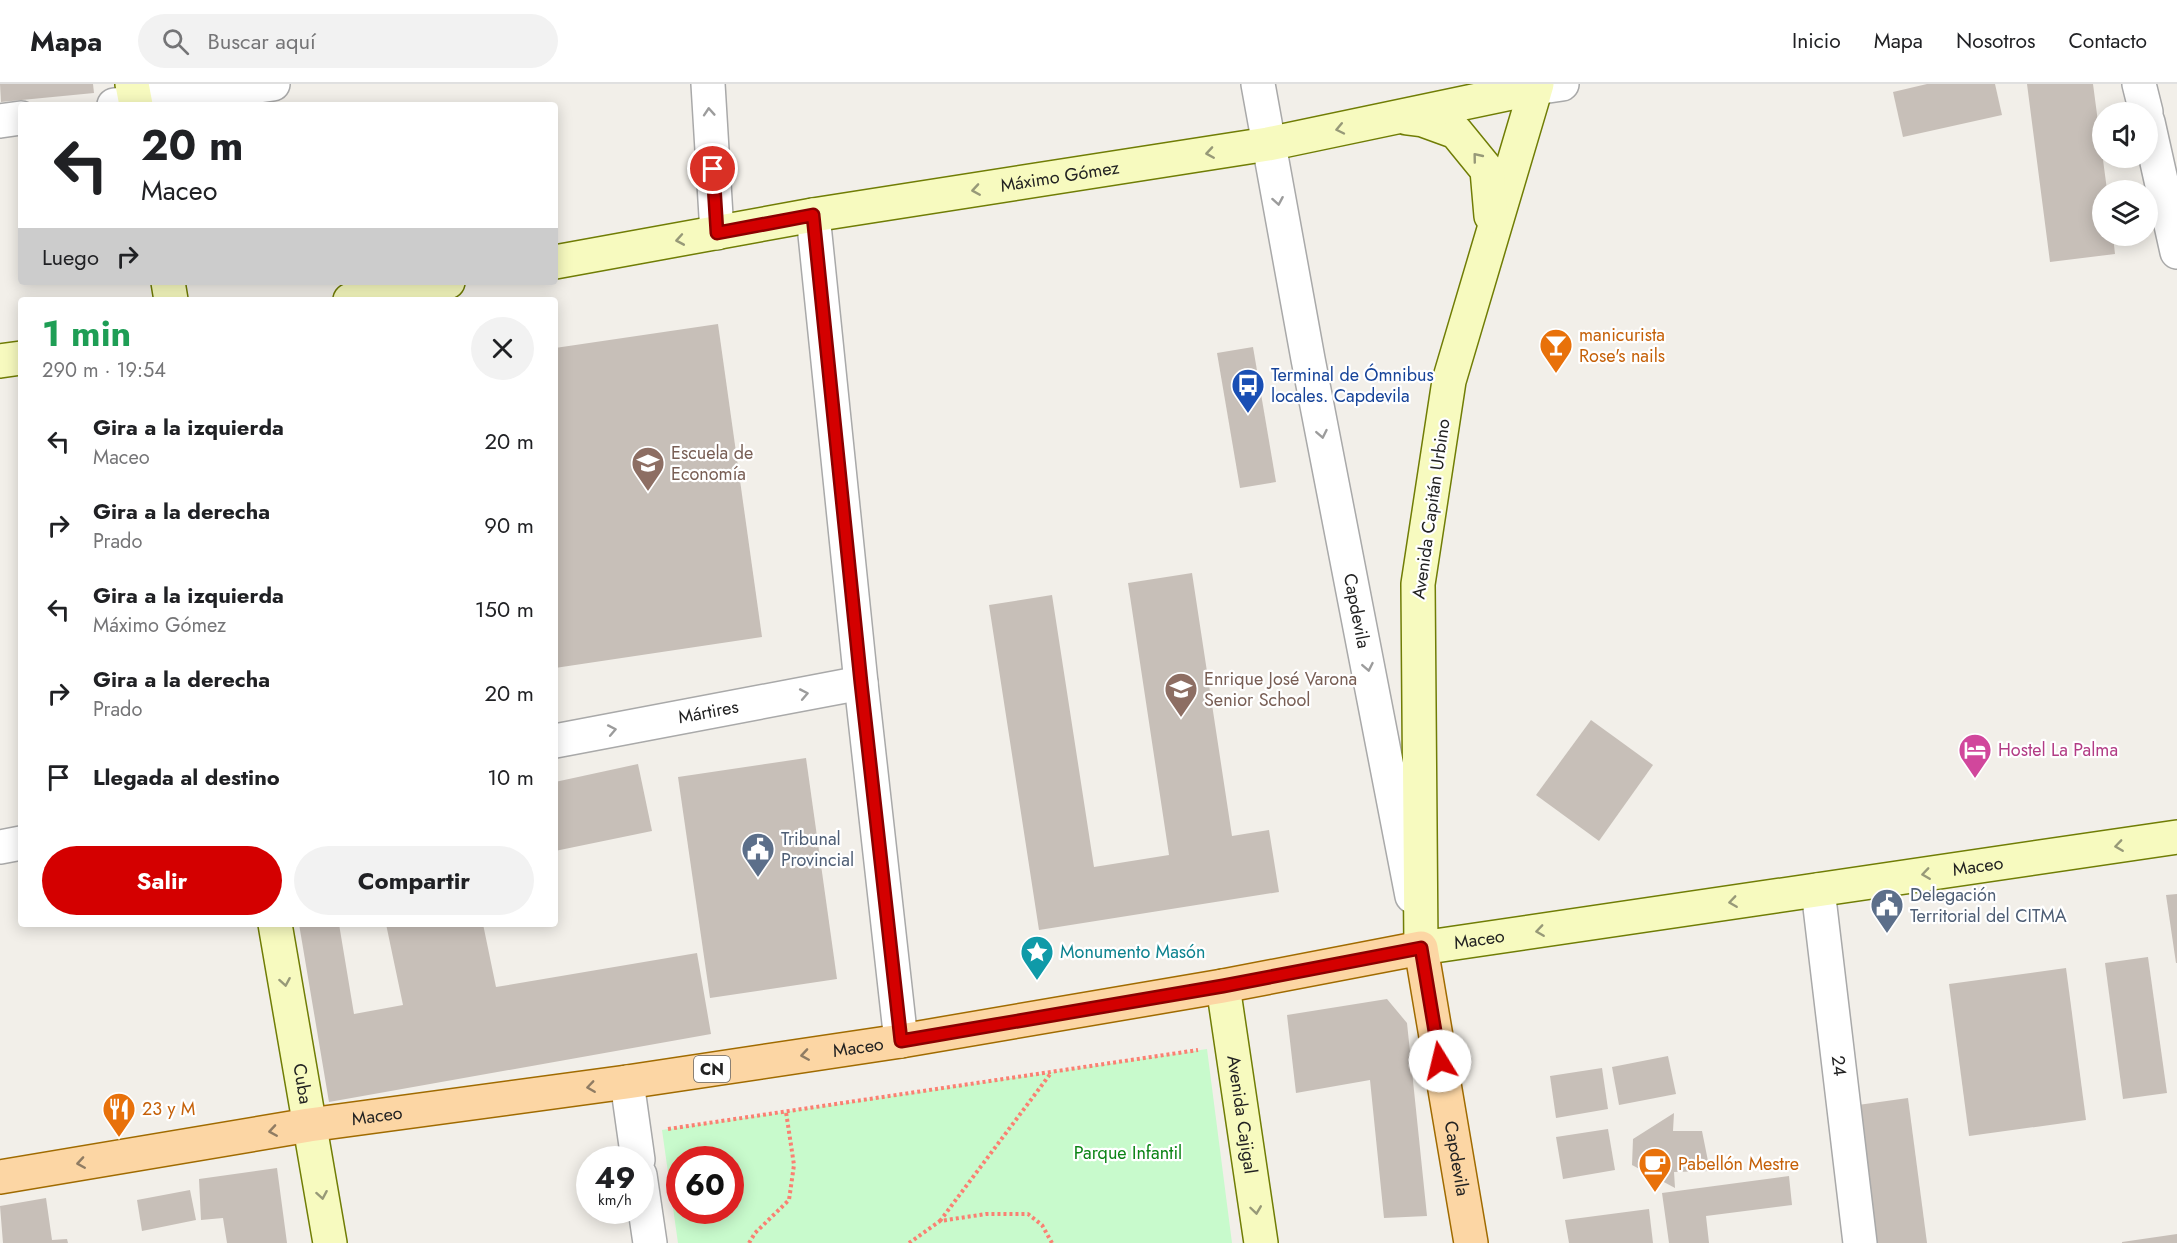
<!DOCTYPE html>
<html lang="es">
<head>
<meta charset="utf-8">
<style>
	:root { --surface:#fff; --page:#f2f2f2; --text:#202124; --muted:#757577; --line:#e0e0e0; --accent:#d40000 }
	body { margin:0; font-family:Jost,sans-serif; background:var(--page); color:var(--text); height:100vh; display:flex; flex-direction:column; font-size:22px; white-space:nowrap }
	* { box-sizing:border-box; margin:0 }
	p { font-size:20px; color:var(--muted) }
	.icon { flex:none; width:33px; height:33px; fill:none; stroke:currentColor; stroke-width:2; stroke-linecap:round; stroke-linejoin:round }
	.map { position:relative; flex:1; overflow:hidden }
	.sheet { position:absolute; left:18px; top:213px; width:540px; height:630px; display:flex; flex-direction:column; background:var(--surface); border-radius:6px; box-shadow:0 3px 15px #0003 }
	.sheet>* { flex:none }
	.hud { position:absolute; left:18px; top:18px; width:540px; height:183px; border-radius:6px; box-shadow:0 3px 15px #0003; background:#fff; color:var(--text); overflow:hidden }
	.fabs { position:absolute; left:2092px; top:18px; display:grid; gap:12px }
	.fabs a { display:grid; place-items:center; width:66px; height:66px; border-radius:50%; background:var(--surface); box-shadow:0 3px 15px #0003; font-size:30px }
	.speed { position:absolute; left:576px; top:1062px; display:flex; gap:12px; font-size:30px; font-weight:700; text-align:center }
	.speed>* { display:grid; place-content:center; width:78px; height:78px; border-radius:50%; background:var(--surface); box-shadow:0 3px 15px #0003; line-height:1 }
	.speed small { font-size:15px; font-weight:400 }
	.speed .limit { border:9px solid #d22; background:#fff; color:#111 }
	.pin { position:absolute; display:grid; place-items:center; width:51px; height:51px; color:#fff; margin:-26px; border:3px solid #fff; border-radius:50%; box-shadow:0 2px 6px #0007 }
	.me { position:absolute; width:66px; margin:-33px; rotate:351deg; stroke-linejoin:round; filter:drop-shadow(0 0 4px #0008) }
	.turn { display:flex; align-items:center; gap:21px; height:126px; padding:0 24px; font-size:27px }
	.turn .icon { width:78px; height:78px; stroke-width:2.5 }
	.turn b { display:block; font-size:42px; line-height:51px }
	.then { display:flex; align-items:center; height:57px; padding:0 24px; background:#0003; gap:12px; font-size:22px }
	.round { display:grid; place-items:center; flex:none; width:63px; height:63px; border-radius:32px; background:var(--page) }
	.head { display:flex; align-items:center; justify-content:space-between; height:102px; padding:0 24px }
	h1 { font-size:36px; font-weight:700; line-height:45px; color:#1e9e55 }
	.button { display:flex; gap:12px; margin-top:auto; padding:12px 24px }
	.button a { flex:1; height:69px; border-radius:36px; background:var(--accent); color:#fff; font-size:24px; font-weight:700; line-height:69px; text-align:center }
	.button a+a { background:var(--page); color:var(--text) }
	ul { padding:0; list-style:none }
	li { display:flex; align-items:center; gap:18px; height:84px; padding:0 24px }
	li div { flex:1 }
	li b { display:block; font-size:22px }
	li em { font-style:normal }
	header { display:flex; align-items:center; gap:36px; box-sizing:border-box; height:84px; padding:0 30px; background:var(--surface); border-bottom:2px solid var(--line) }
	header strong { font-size:28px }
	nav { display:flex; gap:33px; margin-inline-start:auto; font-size:21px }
	.search { width:420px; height:54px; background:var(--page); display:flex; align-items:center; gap:15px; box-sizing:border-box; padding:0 21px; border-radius:33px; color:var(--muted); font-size:22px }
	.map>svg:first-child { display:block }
</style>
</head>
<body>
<header>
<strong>Mapa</strong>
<div class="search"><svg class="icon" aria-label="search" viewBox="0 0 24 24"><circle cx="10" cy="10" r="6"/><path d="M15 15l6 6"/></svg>Buscar aquí</div>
<nav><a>Inicio</a><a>Mapa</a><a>Nosotros</a><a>Contacto</a></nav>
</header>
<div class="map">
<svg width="2177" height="1159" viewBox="0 0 2177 1159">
	<rect width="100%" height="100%" fill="#f2efe9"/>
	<path fill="#c8facc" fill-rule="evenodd" d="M1207,965l25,194h-554l-16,-113zM680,1076h50v50h-50z"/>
	<g fill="#c7bfb8">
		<path d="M0,0h93l1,9 -93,9z"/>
		<path d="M1927,0h68l7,31 -99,22 -10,-45z"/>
		<path d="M2027,0h66l14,106h-4v46h10l2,18 -65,8z"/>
		<path d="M718,240l44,313 -207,31v-320z"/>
		<path d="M1253,263l23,135 -36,6 -23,-135z"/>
		<path d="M1192,489l40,263 37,-6 10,62 -240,38 -50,-325 63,-10 42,272 75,-12 -41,-272z"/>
		<path d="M1591,636l62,45 -54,76 -63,-46z"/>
		<path d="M806,674l31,221 -127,19 -32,-221z"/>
		<path d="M638,680l14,67 -97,20v-69z"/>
		<path d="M2177,810v69h-1l-10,-68z"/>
		<path d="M299,840h40l15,90 49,-9 -17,-81h97l13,63 201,-34 14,81 -382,68z"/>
		<path d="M2148,873l19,136 -44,6 -18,-136z"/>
		<path d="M2066,884l20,152 -117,16 -20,-152z"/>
		<path d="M1387,915l20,24 20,193 -43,2 -14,-138 -74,13 -9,-78z"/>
		<path d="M1668,972l8,38 -57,11 -7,-38z"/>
		<path d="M1602,984l6,41 -52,9 -6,-42z"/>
		<path d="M1908,1014l19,145h-51l-18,-138z"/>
		<path d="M1674,1029l-1,18h29l8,40 -36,1 1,16 -43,-23 1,-26z"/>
		<path d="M1608,1045l7,41 -52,9 -7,-42z"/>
		<path d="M277,1084l10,75h-60l-4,-25 -22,2 -2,-41z"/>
		<path d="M1789,1092l3,29 -86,11 3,27h-40l-7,-50z"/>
		<path d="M190,1106l6,30 -54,11 -5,-31z"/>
		<path d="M46,1114l6,42 15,-1 1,4h-65l-3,-37z"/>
		<path d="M1649,1125l4,34h-84l-4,-23z"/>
		<path d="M2177,1150v9h-55v-1z"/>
	</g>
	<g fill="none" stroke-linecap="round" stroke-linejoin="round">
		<defs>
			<g id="street">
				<path d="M708,0l9,149"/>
				<path id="s1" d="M1258,0l50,275 104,537"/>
				<path d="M2139,0l7,28"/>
				<path d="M1535,4l27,-4"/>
				<path d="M114,21l159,-21"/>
				<path d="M0,37l21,-3"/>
				<path d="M2148,38l29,130"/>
				<path d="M813,131l48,468 40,358"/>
				<path id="s2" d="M555,657l306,-58"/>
				<path d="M0,763l21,-4"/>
				<path id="s3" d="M1818,806l42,353"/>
				<path d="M627,998l11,78"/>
				<path d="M640,1091l10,68"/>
			</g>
			<g id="secondary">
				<path d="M132,0l4,21"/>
				<path id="s4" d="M1537,0l-88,297 -31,203 3,364 756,-111"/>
				<path d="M1407,34l16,2 33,12 31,38 4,46"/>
				<path id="s5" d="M555,178l258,-47 455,-71 267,-56"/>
				<path d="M168,198l3,18"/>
				<path d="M350,216l98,-18"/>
				<path d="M0,277l21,-3"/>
				<path id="s6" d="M275,840l55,319"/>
				<path id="s7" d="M1223,902l38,257"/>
			</g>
			<g id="primary">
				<path id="s8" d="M0,1093l309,-52 318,-43 274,-41 322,-55 198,-38 50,295"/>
			</g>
		</defs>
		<use href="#street" stroke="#a9a9a9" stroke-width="36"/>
		<use href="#secondary" stroke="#707d05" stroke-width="36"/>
		<use href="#primary" stroke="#a06b00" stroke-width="36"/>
		<g stroke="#fa8072" stroke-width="4" stroke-dasharray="3 3" stroke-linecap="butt">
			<path d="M668,1045l530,-79"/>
			<path d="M940,1137l111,-148"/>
			<path d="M749,1159l6,-10 34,-33 5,-35 -8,-53"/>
			<path d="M909,1159l31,-22 46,-7h42l14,11 10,18"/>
		</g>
		<use href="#street" stroke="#fff" stroke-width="33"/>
		<use href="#secondary" stroke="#f7fabf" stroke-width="33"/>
		<use href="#primary" stroke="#fcd6a4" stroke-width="33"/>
	</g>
	<defs><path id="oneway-chevron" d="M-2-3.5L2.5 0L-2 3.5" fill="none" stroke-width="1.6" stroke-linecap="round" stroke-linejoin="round" transform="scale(1.5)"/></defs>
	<g stroke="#9c9c9c">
		<use href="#oneway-chevron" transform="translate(709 28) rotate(-94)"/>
		<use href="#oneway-chevron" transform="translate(1278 117) rotate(80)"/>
		<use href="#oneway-chevron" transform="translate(1322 350) rotate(79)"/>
		<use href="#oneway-chevron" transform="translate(1368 583) rotate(79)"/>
		<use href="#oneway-chevron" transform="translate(804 610) rotate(-11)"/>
		<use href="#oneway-chevron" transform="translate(612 646) rotate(-11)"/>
	</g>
	<g stroke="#979978">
		<use href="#oneway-chevron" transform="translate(1340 45) rotate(168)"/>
		<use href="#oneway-chevron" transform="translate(1210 69) rotate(171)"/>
		<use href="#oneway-chevron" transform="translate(1477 73) rotate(-129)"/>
		<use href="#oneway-chevron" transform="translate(976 106) rotate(171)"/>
		<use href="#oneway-chevron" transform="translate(680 156) rotate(170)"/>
		<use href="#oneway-chevron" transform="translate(2119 762) rotate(172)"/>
		<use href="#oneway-chevron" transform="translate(1926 790) rotate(172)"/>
		<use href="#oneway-chevron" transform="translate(1733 818) rotate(172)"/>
		<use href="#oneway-chevron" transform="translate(1540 847) rotate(172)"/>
		<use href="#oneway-chevron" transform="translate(285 898) rotate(80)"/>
		<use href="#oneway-chevron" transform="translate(322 1111) rotate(80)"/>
		<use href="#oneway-chevron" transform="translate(1256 1126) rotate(82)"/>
	</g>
	<g stroke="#8f7c63">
		<use href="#oneway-chevron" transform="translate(805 971) rotate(171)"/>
		<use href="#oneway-chevron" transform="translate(591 1003) rotate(172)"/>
		<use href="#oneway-chevron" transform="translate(273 1047) rotate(171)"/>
		<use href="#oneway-chevron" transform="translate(81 1079) rotate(171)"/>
	</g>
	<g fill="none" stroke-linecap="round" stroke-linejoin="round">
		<defs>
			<path id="route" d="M713,85l4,64 96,-18 48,468 40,358 322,-55 198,-38 19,113"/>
		</defs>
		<use href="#route" stroke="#8a0000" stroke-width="15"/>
		<use href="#route" stroke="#d40000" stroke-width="10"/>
	</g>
	<defs>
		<symbol id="bar-pin" viewBox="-11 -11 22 30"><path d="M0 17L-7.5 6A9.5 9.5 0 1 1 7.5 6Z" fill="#e8710a" stroke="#fff"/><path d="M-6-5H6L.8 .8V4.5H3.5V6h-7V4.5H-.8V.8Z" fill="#fff"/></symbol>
		<symbol id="bus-pin" viewBox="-11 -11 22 30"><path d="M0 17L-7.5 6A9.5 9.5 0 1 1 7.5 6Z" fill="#1a4fb4" stroke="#fff"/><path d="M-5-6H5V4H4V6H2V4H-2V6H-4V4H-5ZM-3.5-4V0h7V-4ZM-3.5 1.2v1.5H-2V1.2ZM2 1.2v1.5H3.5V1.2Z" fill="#fff"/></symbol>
		<symbol id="university-pin" viewBox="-11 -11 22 30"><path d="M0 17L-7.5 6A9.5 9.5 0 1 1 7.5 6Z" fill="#8d6e63" stroke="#fff"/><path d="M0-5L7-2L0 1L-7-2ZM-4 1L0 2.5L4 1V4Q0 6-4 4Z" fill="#fff"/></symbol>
		<symbol id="school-pin" viewBox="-11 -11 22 30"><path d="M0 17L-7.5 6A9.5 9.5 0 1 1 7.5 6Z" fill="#8d6e63" stroke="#fff"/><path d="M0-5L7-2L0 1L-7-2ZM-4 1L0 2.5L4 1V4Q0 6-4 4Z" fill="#fff"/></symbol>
		<symbol id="hotel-pin" viewBox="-11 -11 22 30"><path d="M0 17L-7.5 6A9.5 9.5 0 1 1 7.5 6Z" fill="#d1479c" stroke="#fff"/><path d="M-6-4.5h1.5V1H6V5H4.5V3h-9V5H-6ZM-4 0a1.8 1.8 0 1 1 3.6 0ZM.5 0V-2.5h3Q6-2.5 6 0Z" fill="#fff"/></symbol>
		<symbol id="civic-pin" viewBox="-11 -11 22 30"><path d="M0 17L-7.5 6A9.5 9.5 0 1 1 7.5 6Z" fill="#5c6f8a" stroke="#fff"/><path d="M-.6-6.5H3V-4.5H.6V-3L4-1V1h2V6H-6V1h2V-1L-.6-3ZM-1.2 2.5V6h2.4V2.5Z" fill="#fff"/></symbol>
		<symbol id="sight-pin" viewBox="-11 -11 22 30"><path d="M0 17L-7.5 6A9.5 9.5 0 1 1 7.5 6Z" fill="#0f9aa8" stroke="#fff"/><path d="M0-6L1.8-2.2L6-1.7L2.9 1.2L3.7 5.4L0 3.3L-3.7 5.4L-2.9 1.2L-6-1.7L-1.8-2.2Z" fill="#fff"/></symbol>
		<symbol id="restaurant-pin" viewBox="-11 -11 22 30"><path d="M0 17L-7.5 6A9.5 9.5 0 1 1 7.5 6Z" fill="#e8710a" stroke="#fff"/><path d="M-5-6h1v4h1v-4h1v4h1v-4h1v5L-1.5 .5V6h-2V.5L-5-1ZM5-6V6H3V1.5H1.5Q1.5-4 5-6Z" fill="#fff"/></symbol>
		<symbol id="cafe-pin" viewBox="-11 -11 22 30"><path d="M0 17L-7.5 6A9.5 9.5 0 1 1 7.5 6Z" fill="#e8710a" stroke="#fff"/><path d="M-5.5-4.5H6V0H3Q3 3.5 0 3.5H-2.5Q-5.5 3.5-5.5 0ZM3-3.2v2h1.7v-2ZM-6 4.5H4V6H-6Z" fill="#fff"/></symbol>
	</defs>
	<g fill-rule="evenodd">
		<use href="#bar-pin" x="1537" y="242" width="38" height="52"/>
		<use href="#bus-pin" x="1229" y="282" width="38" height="52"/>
		<use href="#university-pin" x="629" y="360" width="38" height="52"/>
		<use href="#school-pin" x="1162" y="586" width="38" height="52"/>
		<use href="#hotel-pin" x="1956" y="647" width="38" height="52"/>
		<use href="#civic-pin" x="739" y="746" width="38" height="52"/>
		<use href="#civic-pin" x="1868" y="802" width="38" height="52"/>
		<use href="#sight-pin" x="1018" y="849" width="38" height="52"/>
		<use href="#restaurant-pin" x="100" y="1006" width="38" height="52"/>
		<use href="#cafe-pin" x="1636" y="1061" width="38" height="52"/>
	</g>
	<g text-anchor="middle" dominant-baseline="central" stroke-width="4.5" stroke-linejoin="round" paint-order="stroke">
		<rect fill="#fff" stroke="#646464" stroke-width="1.5" x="694" y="972" width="36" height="26" rx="4.5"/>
		<g font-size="16" font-weight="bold" fill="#222">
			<text x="712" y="985">CN</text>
		</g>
		<g font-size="18" fill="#222" stroke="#fff">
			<text stroke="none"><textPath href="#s5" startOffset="512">Máximo Gómez</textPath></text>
			<text transform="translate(1431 425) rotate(-82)">Avenida Capitán Urbino</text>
			<text stroke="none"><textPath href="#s1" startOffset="536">Capdevila</textPath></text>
			<text stroke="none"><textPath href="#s2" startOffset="156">Mártires</textPath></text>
			<text stroke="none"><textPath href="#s4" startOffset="1442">Maceo</textPath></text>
			<text stroke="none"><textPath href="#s4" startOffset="938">Maceo</textPath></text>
			<text stroke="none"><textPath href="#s8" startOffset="868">Maceo</textPath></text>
			<text stroke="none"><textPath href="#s3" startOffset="177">24</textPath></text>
			<text stroke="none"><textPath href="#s6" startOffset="162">Cuba</textPath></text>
			<text stroke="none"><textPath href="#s7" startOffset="130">Avenida Cajigal</textPath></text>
			<text stroke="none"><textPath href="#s8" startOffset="382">Maceo</textPath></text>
			<text stroke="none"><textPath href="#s8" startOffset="1653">Capdevila</textPath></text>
		</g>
		<g font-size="18" fill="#c56008" stroke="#fff" text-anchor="start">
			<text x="1579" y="251">manicurista<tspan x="1579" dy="21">Rose's nails</tspan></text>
			<text x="142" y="1025">23 y M</text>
			<text x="1678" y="1080">Pabellón Mestre</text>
		</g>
		<g font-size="18" fill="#164399" stroke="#fff" text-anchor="start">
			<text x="1271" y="291">Terminal de Ómnibus<tspan x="1271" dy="21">locales. Capdevila</tspan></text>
		</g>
		<g font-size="18" fill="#785e54" stroke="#fff" text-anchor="start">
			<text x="671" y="369">Escuela de<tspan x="671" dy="21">Economía</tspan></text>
			<text x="1204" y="595">Enrique José Varona<tspan x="1204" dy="21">Senior School</tspan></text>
		</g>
		<g font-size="18" fill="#b23c85" stroke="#fff" text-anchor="start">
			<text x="1998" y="666">Hostel La Palma</text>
		</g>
		<g font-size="18" fill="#4e5e75" stroke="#fff" text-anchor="start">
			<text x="781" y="755">Tribunal<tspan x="781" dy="21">Provincial</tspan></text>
			<text x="1910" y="811">Delegación<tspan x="1910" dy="21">Territorial del CITMA</tspan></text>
		</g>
		<g font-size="18" fill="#0d838f" stroke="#fff" text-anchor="start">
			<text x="1060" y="868">Monumento Masón</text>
		</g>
		<g font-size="18" fill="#0c8416" stroke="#fff">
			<text x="1128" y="1069">Parque Infantil</text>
		</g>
	</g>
</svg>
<div class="fabs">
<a><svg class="icon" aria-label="sound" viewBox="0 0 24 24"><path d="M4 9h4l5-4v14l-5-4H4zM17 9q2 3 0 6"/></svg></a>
<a><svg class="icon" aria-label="layers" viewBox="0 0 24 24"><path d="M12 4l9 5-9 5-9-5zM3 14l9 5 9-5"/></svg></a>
</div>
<div class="speed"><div>49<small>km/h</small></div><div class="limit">60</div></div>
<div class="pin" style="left:713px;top:85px;background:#d93025"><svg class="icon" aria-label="arrive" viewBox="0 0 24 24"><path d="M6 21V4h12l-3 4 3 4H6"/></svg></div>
<svg class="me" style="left:1440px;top:977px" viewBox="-20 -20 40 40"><circle r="19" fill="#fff"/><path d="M0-13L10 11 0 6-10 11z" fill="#d40000"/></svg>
<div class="hud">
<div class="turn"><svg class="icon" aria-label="left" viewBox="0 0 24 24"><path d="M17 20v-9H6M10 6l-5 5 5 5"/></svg><div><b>20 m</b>Maceo</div></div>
<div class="then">Luego<svg class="icon" aria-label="right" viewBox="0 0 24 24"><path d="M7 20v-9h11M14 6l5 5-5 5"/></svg></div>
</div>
<section class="sheet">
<div class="head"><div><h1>1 min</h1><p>290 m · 19:54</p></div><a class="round"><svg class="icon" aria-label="close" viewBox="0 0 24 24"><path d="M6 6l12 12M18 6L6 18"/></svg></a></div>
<ul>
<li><svg class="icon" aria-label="left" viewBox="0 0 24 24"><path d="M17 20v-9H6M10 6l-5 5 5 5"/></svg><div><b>Gira a la izquierda</b><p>Maceo</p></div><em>20 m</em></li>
<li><svg class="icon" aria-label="right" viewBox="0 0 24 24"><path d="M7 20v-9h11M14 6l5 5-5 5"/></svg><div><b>Gira a la derecha</b><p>Prado</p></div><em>90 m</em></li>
<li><svg class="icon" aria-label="left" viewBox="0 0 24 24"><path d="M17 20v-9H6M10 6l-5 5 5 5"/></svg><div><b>Gira a la izquierda</b><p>Máximo Gómez</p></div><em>150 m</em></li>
<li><svg class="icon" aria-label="right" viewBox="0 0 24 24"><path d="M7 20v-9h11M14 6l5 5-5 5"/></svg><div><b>Gira a la derecha</b><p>Prado</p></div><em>20 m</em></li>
<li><svg class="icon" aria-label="arrive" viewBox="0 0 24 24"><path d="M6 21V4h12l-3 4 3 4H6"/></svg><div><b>Llegada al destino</b></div><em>10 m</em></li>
</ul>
<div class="button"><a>Salir</a><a>Compartir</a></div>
</section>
</div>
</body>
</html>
